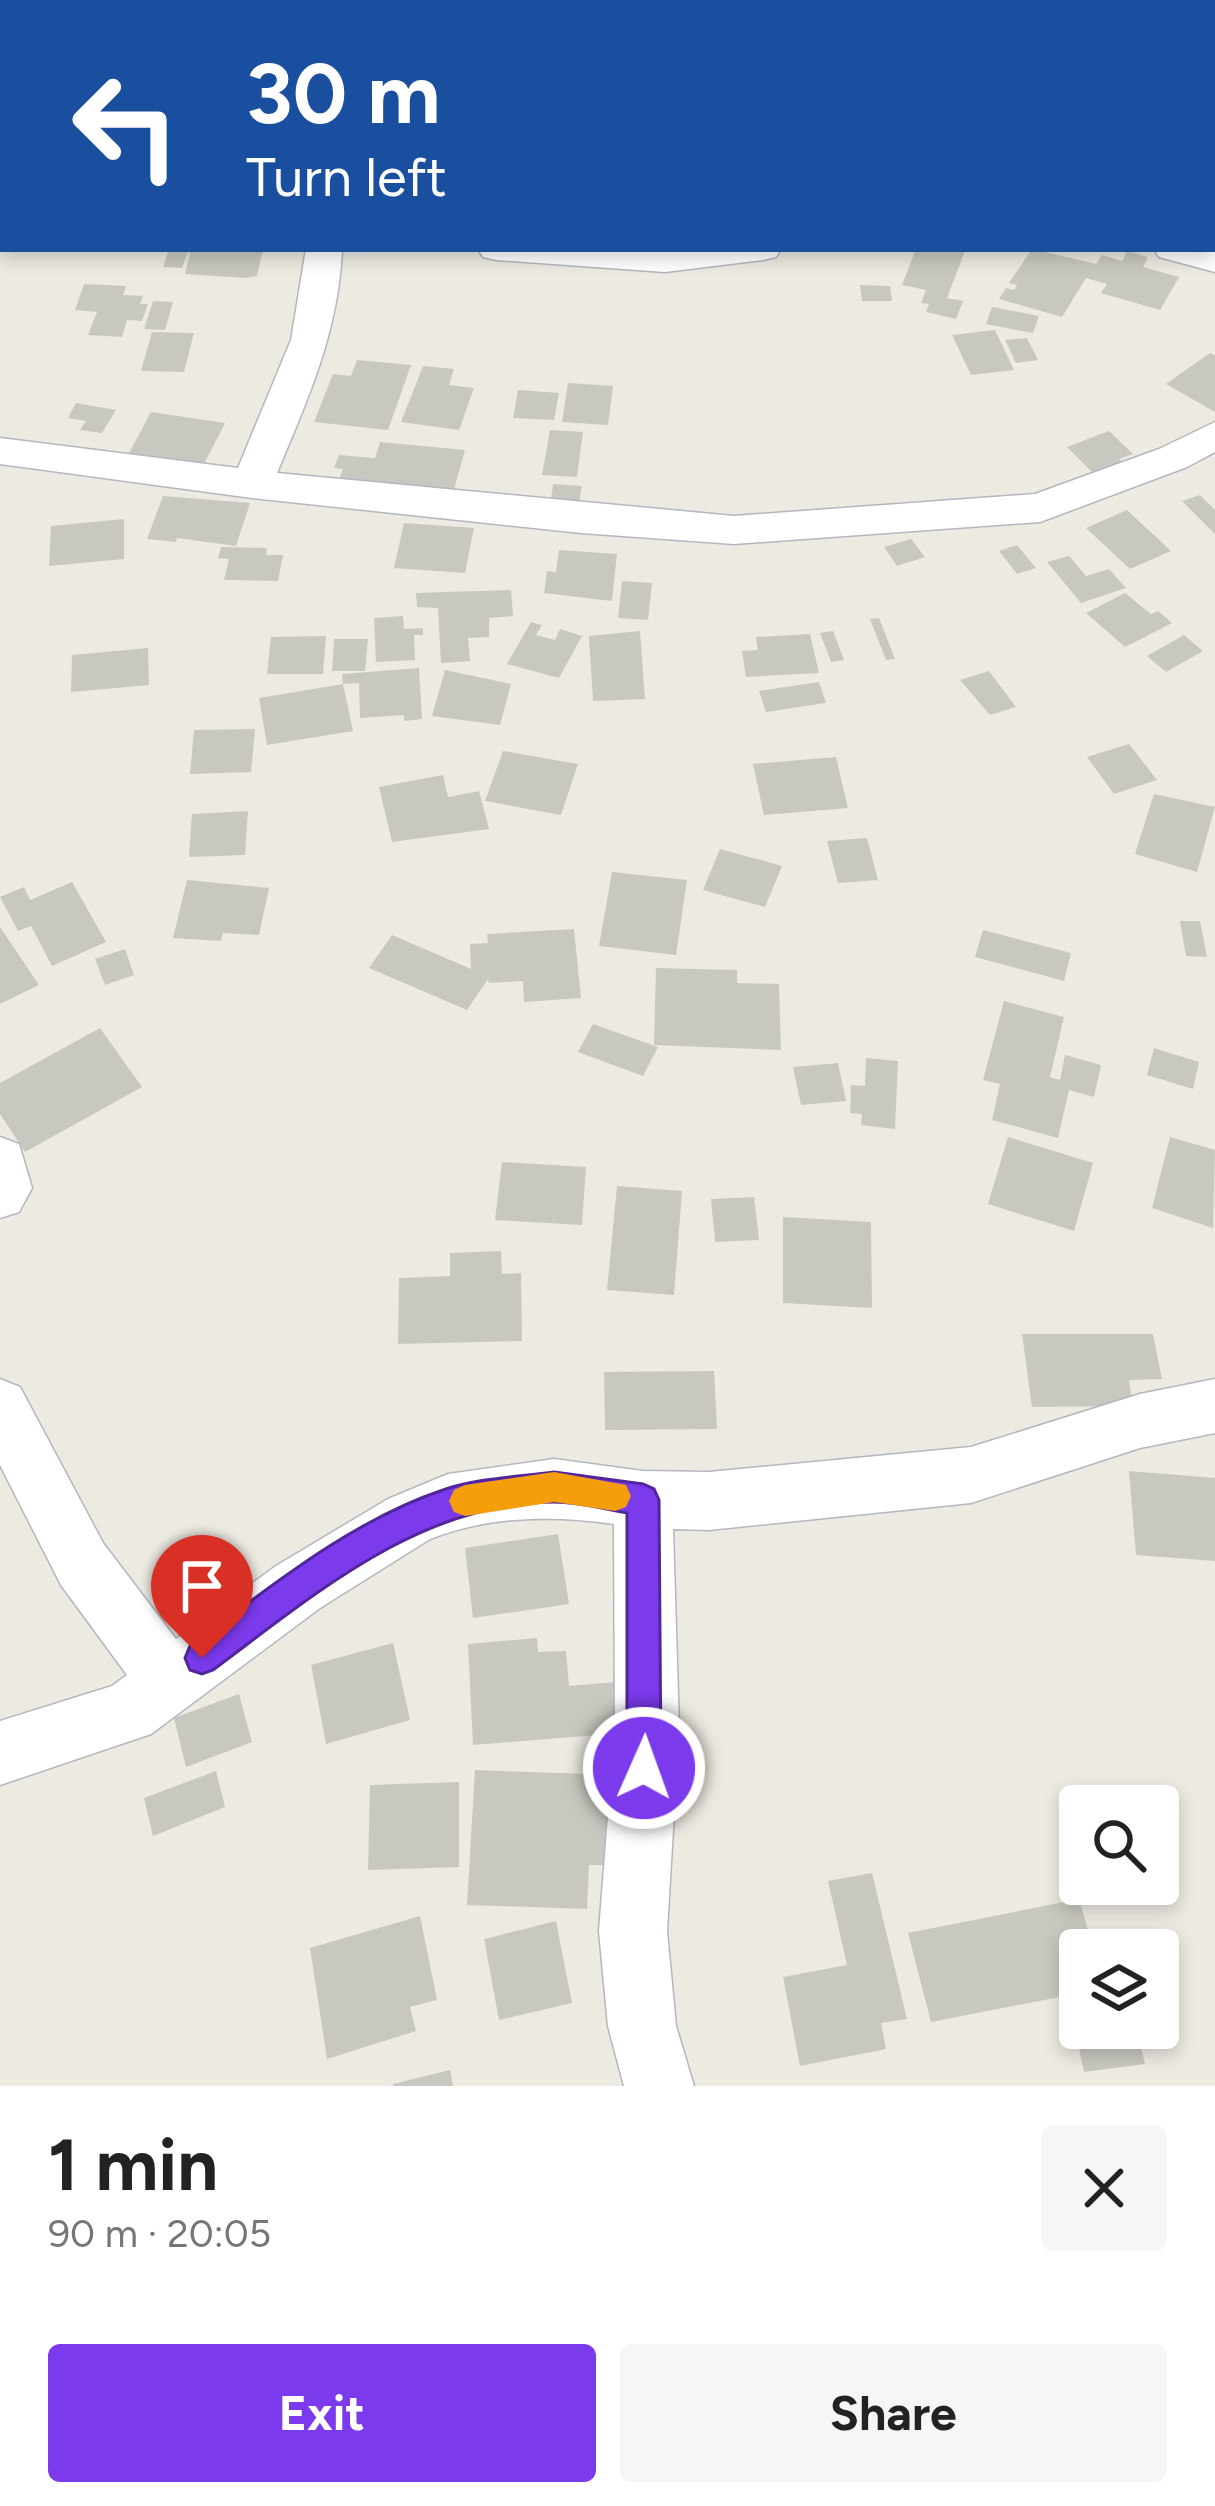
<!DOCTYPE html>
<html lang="en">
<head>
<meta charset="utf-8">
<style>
	:root { --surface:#fff; --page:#f6f6f6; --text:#222; --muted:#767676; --accent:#7c3aed }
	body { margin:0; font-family:Figtree,sans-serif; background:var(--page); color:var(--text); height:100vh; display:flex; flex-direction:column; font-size:45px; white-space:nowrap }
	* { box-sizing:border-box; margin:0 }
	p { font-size:39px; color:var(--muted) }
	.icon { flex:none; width:66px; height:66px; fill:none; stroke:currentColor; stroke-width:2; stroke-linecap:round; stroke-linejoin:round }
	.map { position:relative; height:2086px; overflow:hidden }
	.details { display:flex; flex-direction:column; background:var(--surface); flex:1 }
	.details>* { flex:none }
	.top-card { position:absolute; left:0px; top:0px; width:1215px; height:252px; box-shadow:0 6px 18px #0003; background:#1a4fa0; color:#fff; overflow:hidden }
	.tools { position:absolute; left:1059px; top:1785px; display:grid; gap:24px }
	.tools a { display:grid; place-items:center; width:120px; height:120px; border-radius:12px; background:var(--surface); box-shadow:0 6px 18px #0003; font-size:60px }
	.pin { position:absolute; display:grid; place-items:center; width:102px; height:102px; color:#fff; margin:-123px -51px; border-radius:50% 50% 50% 0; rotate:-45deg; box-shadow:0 0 12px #0007 }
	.pin .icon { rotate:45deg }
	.me { position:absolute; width:132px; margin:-66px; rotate:2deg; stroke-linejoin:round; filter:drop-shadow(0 0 9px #0008) }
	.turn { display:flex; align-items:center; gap:42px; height:252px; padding:0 48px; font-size:54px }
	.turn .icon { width:156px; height:156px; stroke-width:2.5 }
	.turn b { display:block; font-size:84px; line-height:102px }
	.round { display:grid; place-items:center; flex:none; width:126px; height:126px; border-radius:12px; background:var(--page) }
	.head { display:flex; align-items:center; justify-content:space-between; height:204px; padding:0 48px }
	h1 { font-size:72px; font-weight:700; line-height:90px }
	.primary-button { display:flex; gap:24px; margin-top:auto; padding:24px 48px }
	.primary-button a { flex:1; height:138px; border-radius:12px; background:var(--accent); color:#fff; font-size:48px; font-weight:700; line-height:138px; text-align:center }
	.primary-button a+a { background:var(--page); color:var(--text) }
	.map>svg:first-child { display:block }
</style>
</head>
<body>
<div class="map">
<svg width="1215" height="2086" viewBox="0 0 1215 2086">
	<rect width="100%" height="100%" fill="#edeae2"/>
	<g fill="#c9c8c0">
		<path d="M169,249h20l-7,19 -19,-1z"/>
		<path d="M191,249h72l-6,27 -12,2 -60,-4z"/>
		<path d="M916,249l49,2 -18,47 16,3 -7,18 -30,-7 3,-8 -8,-1 5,-13 -24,-5z"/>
		<path d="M1032,249l64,15 6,-9 20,6 5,-10 21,6 -5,10 36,10 -19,33 -59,-17 6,-9 -21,-6 -24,39 -63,-18 7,-11 8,2 3,-5 -8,-2z"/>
		<path d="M84,284l42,2 -3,9 20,1 -3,8h8l-6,17 -15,-1 -5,17 -34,-2 9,-23 -22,-2z"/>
		<path d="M860,285l30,1 2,15h-30z"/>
		<path d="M153,301l20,1 -8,28 -21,-1z"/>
		<path d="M992,307l47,9 -6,17 -47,-9z"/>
		<path d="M995,330l19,40 -43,5 -19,-40z"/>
		<path d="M152,332l42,1 -10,39 -43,-1z"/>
		<path d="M1027,338l11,22 -22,3 -11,-23z"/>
		<path d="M1210,353l5,2v57l-49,-28z"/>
		<path d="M357,360l54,5 -23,65 -74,-8 19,-48 18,2z"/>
		<path d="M423,366l31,3 -5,16 25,3 -15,42 -58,-8z"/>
		<path d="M568,383l45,3 -5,39 -46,-3z"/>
		<path d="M518,390l41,3 -5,27 -41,-2z"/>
		<path d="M76,403l40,7 -14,23 -22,-3 6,-9 -18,-3z"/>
		<path d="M151,412l74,11 -21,41 -75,-11z"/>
		<path d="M550,430l33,2 -6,45 -35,-2z"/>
		<path d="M1109,431l24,23 -14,5 9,8 -29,12 -32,-32z"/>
		<path d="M380,442l85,8 -12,43 -115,-11 5,-13 -9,-1 5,-13 36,3z"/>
		<path d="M553,484l29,2 -3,16 -28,-2z"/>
		<path d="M1200,495l15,15v24l-33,-33z"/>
		<path d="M163,496l87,7 -14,43 -59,-8 -1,4 -29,-3z"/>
		<path d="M1127,510l44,41 -41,18 -44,-41z"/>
		<path d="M124,519v40l-75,7 2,-40z"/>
		<path d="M404,523l70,5 -9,45 -71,-5z"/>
		<path d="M911,539l14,18 -28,9 -13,-19z"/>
		<path d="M1017,545l19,23 -19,6 -18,-23z"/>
		<path d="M221,547l46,1 -1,7h17l-5,26 -54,-1 5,-21 -11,-1z"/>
		<path d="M559,550l58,4 -5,47 -68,-8 3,-22 9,1z"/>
		<path d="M1069,556l17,20 23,-7 17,19 -45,15 -34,-41z"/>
		<path d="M622,581l30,2 -4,37 -30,-2z"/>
		<path d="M511,590l2,26 -24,2v19l-21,1 2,23 -29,2 -3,-55 -21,-1 -1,-14z"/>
		<path d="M1125,593l26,21 7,-3 14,12 -47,24 -39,-34z"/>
		<path d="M403,616l1,13 19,-1v7h-9l1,25 -39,2 -2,-44z"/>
		<path d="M879,618l16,41 -9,1 -16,-41z"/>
		<path d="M531,622l11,3 -6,10 19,5 5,-11 22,7 -23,42 -52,-14z"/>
		<path d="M640,631l5,68 -52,2 -4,-65z"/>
		<path d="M833,631l11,29 -13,2 -11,-29z"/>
		<path d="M810,634l9,39 -73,4 -4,-26 16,-1 -2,-13z"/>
		<path d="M1184,635l19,16 -37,21 -19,-16z"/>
		<path d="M326,636l-3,38h-56l4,-37z"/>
		<path d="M334,639h34l-3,32h-33z"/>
		<path d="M148,648l1,37 -78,7 1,-37z"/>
		<path d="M419,668l3,51 -18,2v-6l-44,3 -1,-35 -16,1 10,47 -86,14 -8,-47 84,-14 -1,-10z"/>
		<path d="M445,670l66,14 -11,41 -68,-9z"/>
		<path d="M989,671l27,36 -26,8 -30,-35z"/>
		<path d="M819,682l7,21 -60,9 -7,-21z"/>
		<path d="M255,729l-4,43 -61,2 4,-44z"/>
		<path d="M1129,744l28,36 -43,14 -27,-37z"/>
		<path d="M503,751l75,13 -17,51 -76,-14z"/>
		<path d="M836,757l12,51 -84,7 -11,-51z"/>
		<path d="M443,775l5,22 31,-6 10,38 -97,13 -13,-55z"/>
		<path d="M1154,794l61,13 -18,65 -62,-18z"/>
		<path d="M248,811l-3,44 -56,2 3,-43z"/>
		<path d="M867,838l11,42 -40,3 -11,-42z"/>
		<path d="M720,849l62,17 -17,41 -62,-17z"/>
		<path d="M612,872l75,8 -11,75 -77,-9z"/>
		<path d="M187,880l82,8 -10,47 -36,-2 -2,8 -48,-3z"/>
		<path d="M72,882l34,60 -54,24 -21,-40 -13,5 -18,-34 24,-10 6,13z"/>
		<path d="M1180,921h20l7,36 -21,-1z"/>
		<path d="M0,927l39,58 -39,19z"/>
		<path d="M574,929l7,69 -57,4 -1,-21 -34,2 -1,-4 -21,31 -98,-42 23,-33 79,34 -1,-25 18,-1 -1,-9z"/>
		<path d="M983,930l88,23 -7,28 -89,-24z"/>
		<path d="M125,949l9,26 -29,10 -10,-26z"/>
		<path d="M656,968l81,2v13l42,1 2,66 -127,-5z"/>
		<path d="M1004,1001l60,16 -14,60 10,3 5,-25 36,10 -7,32 -25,-7 -11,48 -66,-18 8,-36 -17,-4z"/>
		<path d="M593,1024l65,23 -15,29 -65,-24z"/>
		<path d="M100,1028l42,59 -117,65 -25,-38v-31z"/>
		<path d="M1154,1048l45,14 -6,27 -46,-14z"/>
		<path d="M866,1058l32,3 -3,68 -34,-4 1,-11 -12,-1 1,-28 14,1z"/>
		<path d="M838,1063l8,38 -45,4 -8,-38z"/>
		<path d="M1008,1137l85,26 -19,68 -86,-27z"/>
		<path d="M1170,1137l45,13 -2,78 -61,-20z"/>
		<path d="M502,1162l84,5 -4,58 -87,-5z"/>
		<path d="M617,1186l65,5 -8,104 -67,-5z"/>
		<path d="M754,1197l5,43 -44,2 -4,-43z"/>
		<path d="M783,1217l88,5 1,86 -89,-5z"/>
		<path d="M501,1251l1,23 19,-1 1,68 -124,3 1,-66 51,-2v-23z"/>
		<path d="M1022,1334h131l9,45 -33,1 4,26 -101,1z"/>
		<path d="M714,1371l3,58 -112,1 -1,-58z"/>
		<path d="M1129,1471l86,7v83l-79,-6z"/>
		<path d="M558,1534l11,70 -96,14 -8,-70z"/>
		<path d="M537,1638l1,14 28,-1 3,35 59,-5 6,51 -161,13 -5,-101z"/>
		<path d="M393,1643l17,77 -84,24 -15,-79z"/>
		<path d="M239,1694l13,48 -66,25 -12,-49z"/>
		<path d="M475,1770l142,5 -1,90h-27l-2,44 -120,-4z"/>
		<path d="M216,1771l9,36 -72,29 -9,-38z"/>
		<path d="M459,1782v85l-91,3 2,-85z"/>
		<path d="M872,1873l35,146 -26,4 5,26 -86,17 -17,-89 64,-12 -19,-84z"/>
		<path d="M1079,1899l15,51h-14v43l-149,29 -23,-89z"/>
		<path d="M420,1916l17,84 -27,7 6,24 -89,28 -17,-111z"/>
		<path d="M556,1921l16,82 -73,17 -15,-81z"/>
		<path d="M1113,2028h23l9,36 -61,8 -8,-38z"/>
		<path d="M450,2070l3,16h-60v-2z"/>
	</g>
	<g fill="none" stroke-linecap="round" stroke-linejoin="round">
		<defs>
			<g id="street">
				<rect x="0" y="204" width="3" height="22"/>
				<path d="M306,249h36c-3,81 -34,150 -65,224l457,43 301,-22 124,-45 56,-27v30l-28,15 -147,55 -306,22 -153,-11 -329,-35 -252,-34v-26l238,30 53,-128z"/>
				<path d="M478,249h303l-5,8 -13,3 -98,12 -169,-12 -13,-3z"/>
				<path d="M1154,249l61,1v22l-56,-15z"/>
				<path d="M0,1137l19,7 13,44 -13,24 -19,6z"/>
				<path d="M0,1379l20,8 83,156 73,96 100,-73 112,-67 60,-25 106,-15 89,12 66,1 262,-25 169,-53 75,-15v54l-75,15 -169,55 -262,27 -36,-1 6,199 -12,203 9,95 18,60h-70l-16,-60 -9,-95 16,-203 -1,-204c-61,-9 -126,-8 -184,15l-110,69 -169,126 -151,51v-64l112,-35 15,-11 -66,-90 -61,-120z"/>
			</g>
		</defs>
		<use href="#street" stroke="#b5b6bf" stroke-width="3"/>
		<use href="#street" fill="#fff" fill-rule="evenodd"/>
	</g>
	<path fill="#7c3aed" stroke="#51269a" stroke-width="3" d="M554,1472l89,12 11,5 5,11 2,268 -5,13 -12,5 -12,-5 -5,-13v-255c-23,-4 -49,-11 -73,-11 -133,0 -240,93 -341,168l-11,4 -12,-4 -5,-12 5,-12c78,-57 160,-125 253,-156 34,-12 75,-13 111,-18z"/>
	<path fill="#f59e0b" d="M554,1472l72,13 5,11 -5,11 -11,4 -61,-9 -89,14 -11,-4 -5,-11 5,-11 11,-5z"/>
</svg>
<div class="tools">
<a><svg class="icon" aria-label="search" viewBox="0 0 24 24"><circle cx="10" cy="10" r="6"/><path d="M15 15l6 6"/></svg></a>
<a><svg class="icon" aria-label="layers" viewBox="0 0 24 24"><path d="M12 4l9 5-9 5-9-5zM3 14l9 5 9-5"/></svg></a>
</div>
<div class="pin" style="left:202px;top:1658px;background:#d93025"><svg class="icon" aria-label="arrive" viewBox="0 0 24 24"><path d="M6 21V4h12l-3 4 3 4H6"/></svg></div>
<svg class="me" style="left:644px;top:1768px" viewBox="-20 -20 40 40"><circle r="17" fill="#7c3aed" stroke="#fff" stroke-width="3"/><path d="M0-11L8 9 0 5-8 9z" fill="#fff"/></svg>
<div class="top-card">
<div class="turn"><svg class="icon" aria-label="left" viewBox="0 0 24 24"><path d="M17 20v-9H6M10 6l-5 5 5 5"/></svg><div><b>30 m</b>Turn left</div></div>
</div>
</div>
<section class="details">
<div class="head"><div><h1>1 min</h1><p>90 m · 20:05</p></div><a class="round"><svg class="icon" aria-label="close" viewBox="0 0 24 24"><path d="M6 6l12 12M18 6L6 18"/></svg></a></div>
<div class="primary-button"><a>Exit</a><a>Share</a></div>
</section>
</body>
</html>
